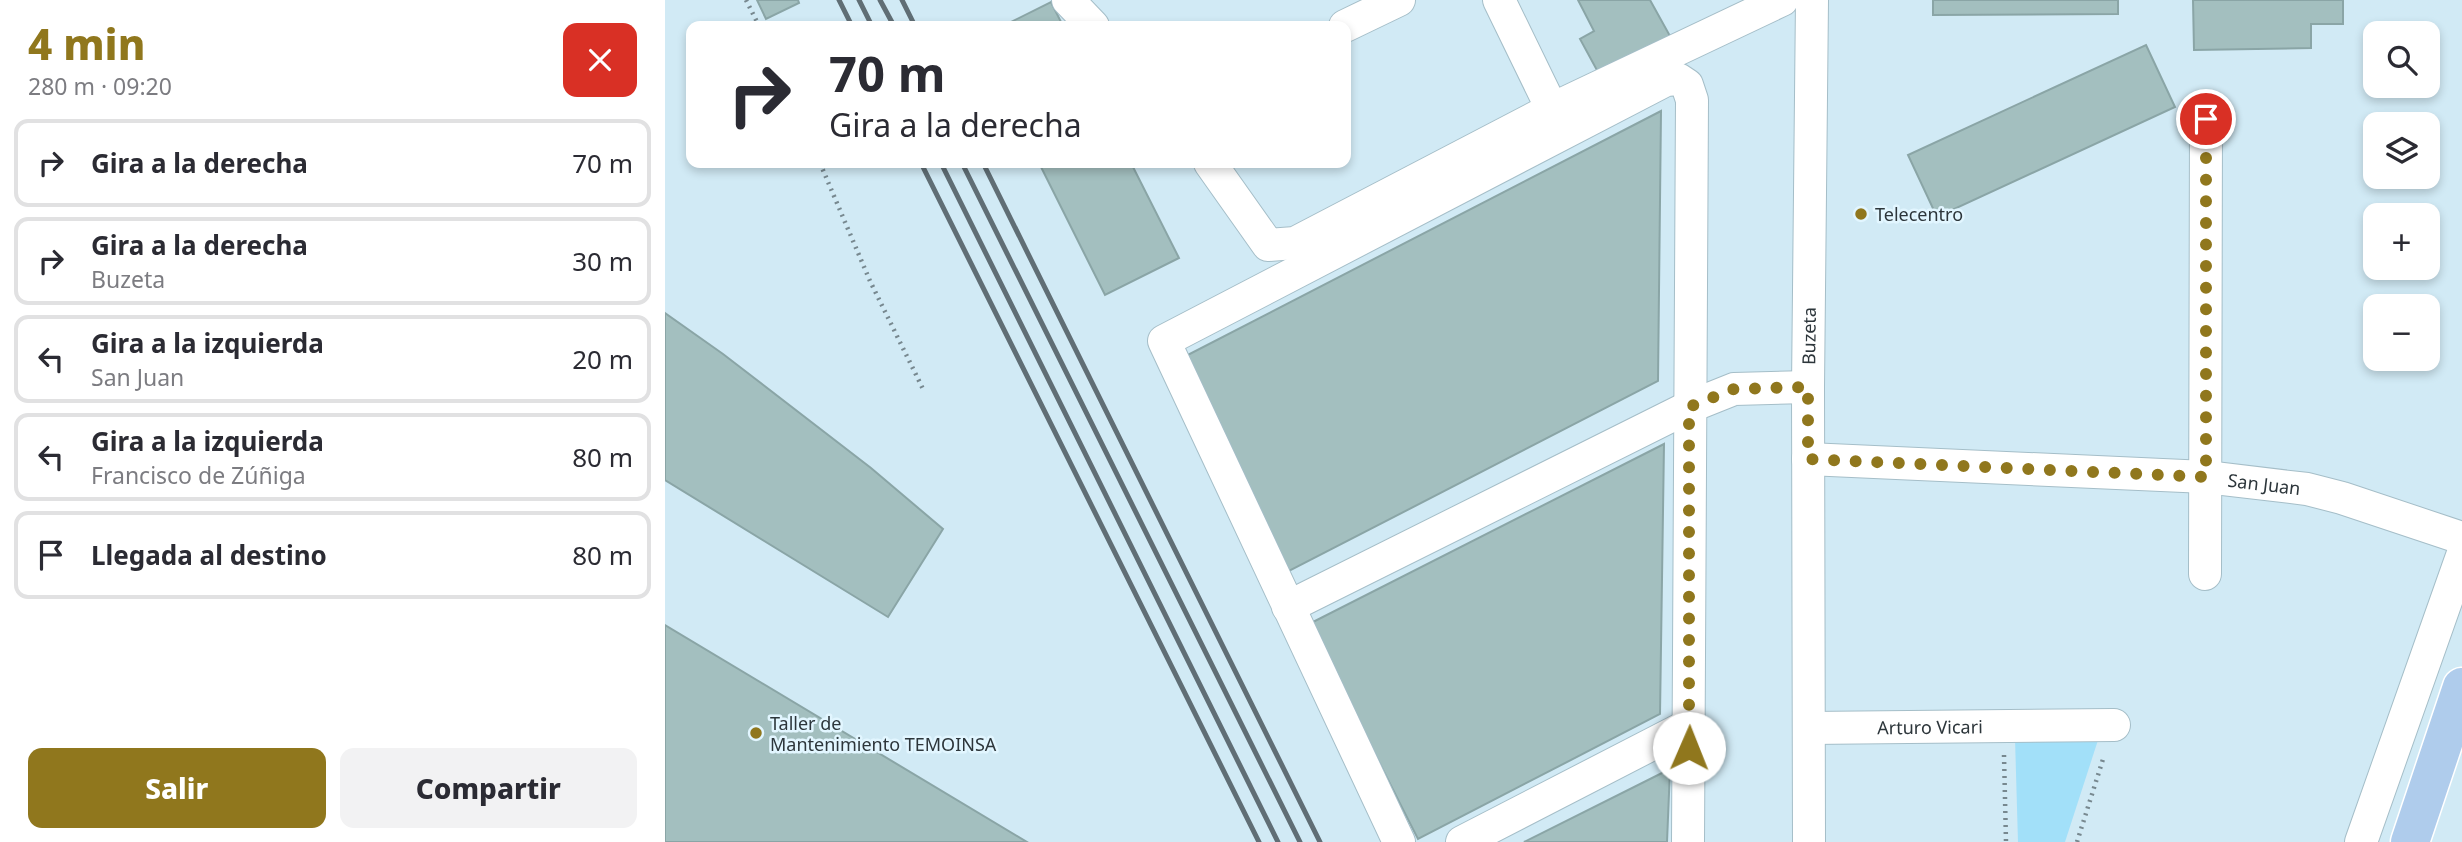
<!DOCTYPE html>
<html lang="es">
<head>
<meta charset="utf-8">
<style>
	:root { --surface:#fff; --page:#f2f2f3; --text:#2b2b33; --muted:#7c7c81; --line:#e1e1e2; --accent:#90771d }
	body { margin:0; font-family:"Noto Sans",sans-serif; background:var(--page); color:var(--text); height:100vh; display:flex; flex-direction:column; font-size:26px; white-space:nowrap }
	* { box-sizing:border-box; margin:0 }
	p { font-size:23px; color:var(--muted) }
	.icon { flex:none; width:38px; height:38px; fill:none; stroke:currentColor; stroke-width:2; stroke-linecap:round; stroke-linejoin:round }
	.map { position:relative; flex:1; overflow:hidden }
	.details { display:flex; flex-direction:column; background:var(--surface); width:665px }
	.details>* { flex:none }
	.guide { position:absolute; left:21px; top:21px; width:665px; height:147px; border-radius:14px; box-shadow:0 4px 10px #0003; background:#fff; color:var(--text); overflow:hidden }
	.controls { position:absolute; left:1698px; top:21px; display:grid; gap:14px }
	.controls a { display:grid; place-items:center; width:77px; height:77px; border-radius:14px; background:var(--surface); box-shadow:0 4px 10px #0003; font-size:35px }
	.pin { position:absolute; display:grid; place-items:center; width:60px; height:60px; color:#fff; margin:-30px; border:4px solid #fff; border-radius:50%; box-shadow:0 2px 7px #0007 }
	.me { position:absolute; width:77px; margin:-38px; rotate:1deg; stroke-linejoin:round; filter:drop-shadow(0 0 5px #0008) }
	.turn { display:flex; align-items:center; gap:24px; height:147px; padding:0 28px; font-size:32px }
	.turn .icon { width:91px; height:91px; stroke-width:2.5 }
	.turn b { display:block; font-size:49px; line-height:60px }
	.round { display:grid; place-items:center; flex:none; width:74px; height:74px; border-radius:14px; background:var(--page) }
	.overview { display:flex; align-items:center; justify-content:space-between; height:119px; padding:0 28px }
	h1 { font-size:42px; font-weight:800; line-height:52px; color:var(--accent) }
	.button { display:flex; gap:14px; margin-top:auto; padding:14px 28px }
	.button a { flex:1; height:80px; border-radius:14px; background:var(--accent); color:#fff; font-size:28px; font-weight:800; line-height:80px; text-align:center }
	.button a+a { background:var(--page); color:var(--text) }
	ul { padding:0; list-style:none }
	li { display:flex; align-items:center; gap:21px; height:88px; margin:0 14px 10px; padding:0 14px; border:4px solid var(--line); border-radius:14px }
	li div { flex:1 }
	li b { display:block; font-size:26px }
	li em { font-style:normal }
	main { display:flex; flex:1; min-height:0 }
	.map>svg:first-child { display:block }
</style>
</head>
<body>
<main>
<section class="details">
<div class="overview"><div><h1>4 min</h1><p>280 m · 09:20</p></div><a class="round" style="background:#d93025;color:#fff"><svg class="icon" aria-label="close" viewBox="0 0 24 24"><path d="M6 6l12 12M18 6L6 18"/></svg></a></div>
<ul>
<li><svg class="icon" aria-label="right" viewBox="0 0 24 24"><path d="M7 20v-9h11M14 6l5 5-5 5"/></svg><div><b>Gira a la derecha</b></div><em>70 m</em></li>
<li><svg class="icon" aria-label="right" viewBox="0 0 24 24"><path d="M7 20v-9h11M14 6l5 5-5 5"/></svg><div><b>Gira a la derecha</b><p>Buzeta</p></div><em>30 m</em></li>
<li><svg class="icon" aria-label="left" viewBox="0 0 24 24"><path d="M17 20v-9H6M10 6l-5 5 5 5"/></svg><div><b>Gira a la izquierda</b><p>San Juan</p></div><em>20 m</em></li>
<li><svg class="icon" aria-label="left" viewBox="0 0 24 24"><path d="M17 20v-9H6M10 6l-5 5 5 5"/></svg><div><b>Gira a la izquierda</b><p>Francisco de Zúñiga</p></div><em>80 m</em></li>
<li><svg class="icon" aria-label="arrive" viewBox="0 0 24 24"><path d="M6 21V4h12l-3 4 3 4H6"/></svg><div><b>Llegada al destino</b></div><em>80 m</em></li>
</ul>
<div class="button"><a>Salir</a><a>Compartir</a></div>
</section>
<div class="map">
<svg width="1797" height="842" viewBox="0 0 1797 842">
	<rect width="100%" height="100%" fill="#d1eaf5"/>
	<path fill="#a2e0f9" d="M1434,737l-34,105h-47l-3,-104z"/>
	<g fill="#a3bfbf" stroke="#8aa5a6" stroke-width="2">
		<path d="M92,0h41l1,3 -33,16z"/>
		<path d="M913,0h72l20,36 -71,38 -19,-35 14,-8z"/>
		<path d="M1268,0h185v14l-185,1z"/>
		<path d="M1528,0h150v24h-32v24l-117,2z"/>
		<path d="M386,2l12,24h-60z"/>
		<path d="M1481,45l29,62 -238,110 -29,-62z"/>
		<path d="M996,111l-3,270 -371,191 -109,-212z"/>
		<path d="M374,163h92l48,95 -74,37z"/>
		<path d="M0,313l58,41 148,114 72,61 -55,88 -223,-137z"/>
		<path d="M999,444l-4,270 -242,125 -109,-215z"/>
		<path d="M0,625l362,217h-362z"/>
		<path d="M1005,769l-3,73h-143z"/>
	</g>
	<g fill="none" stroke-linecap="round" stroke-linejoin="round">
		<defs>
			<g id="minor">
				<path d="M403,0l25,26"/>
				<path d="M680,26l54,-26"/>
				<path d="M887,109l230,-109"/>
				<path d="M545,163l58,82 27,-2 257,-134 -53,-109"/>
				<path id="s1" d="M1143,459l398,18 101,12 35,9 120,40"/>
				<path d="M1540,574l1,-455"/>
				<path d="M623,607l401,-200 45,-18 74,-2"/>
				<path id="s2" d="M1144,728l305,-3"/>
				<path d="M734,842l-235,-501 502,-261 12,-1 9,6 5,15 -4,742"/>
				<path d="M797,842l227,-117"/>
				<path id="s3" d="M1144,842l-1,-455 4,-387"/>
				<path d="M1696,842l101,-286"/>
			</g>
			<path id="major" d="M1745,842l52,-155"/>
		</defs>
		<use href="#minor" stroke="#a5bec8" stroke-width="34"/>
		<use href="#major" stroke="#fff" stroke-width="41"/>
		<g stroke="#77888f" stroke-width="4.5" stroke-dasharray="2 5" stroke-linecap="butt">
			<path d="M81,0l13,26"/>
			<path d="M155,163l50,118 53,108"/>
			<path d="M1339,755l2,87"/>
			<path d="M1412,842l27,-86"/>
		</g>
		<use href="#minor" stroke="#fff" stroke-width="32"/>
		<use href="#major" stroke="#afccec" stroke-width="38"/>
		<g stroke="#606e75" stroke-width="5">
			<path d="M174,0l13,26"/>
			<path d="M194,0l13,26"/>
			<path d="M215,0l14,26"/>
			<path d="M237,0l13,26"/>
			<path d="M256,163l338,679"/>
			<path d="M276,163l337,679"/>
			<path d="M297,163l338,679"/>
			<path d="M318,163l337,679"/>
		</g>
	</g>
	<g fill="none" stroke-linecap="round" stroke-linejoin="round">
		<path stroke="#90771d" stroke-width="12" stroke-dasharray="0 21.6" d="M1024,748v-341l45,-18 74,-2v72l398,18v-358"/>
	</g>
	<g fill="#90771d" stroke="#e2f6ff" stroke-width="2.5">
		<circle cx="1196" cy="214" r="7"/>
		<circle cx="91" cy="733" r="7"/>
	</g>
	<g text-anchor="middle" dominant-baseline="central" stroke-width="5" stroke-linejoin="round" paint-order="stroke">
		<g font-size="18" fill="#2d363b" stroke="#e2f6ff" text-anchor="start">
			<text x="1210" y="214">Telecentro</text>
			<text x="105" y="723">Taller de<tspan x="105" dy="21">Mantenimiento TEMOINSA</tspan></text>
		</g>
		<g font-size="18" fill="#2d363b" stroke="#e2f6ff">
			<text stroke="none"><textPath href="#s3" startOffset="506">Buzeta</textPath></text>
			<text stroke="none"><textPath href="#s1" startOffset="457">San Juan</textPath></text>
			<text stroke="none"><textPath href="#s2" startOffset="121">Arturo Vicari</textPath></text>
		</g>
	</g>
</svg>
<div class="controls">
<a><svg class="icon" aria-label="search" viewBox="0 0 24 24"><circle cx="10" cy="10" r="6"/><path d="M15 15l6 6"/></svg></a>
<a><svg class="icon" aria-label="layers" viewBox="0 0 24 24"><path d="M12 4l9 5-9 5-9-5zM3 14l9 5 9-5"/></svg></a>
<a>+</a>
<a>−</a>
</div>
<div class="pin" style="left:1541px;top:119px;background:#d93025"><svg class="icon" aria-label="arrive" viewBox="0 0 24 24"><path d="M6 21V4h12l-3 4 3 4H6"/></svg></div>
<svg class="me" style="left:1024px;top:748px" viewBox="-20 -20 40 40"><circle r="19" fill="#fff"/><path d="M0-13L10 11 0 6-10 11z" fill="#90771d"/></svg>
<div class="guide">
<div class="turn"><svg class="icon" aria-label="right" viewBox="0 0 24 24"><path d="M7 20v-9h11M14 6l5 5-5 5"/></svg><div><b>70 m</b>Gira a la derecha</div></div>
</div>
</div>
</main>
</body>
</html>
